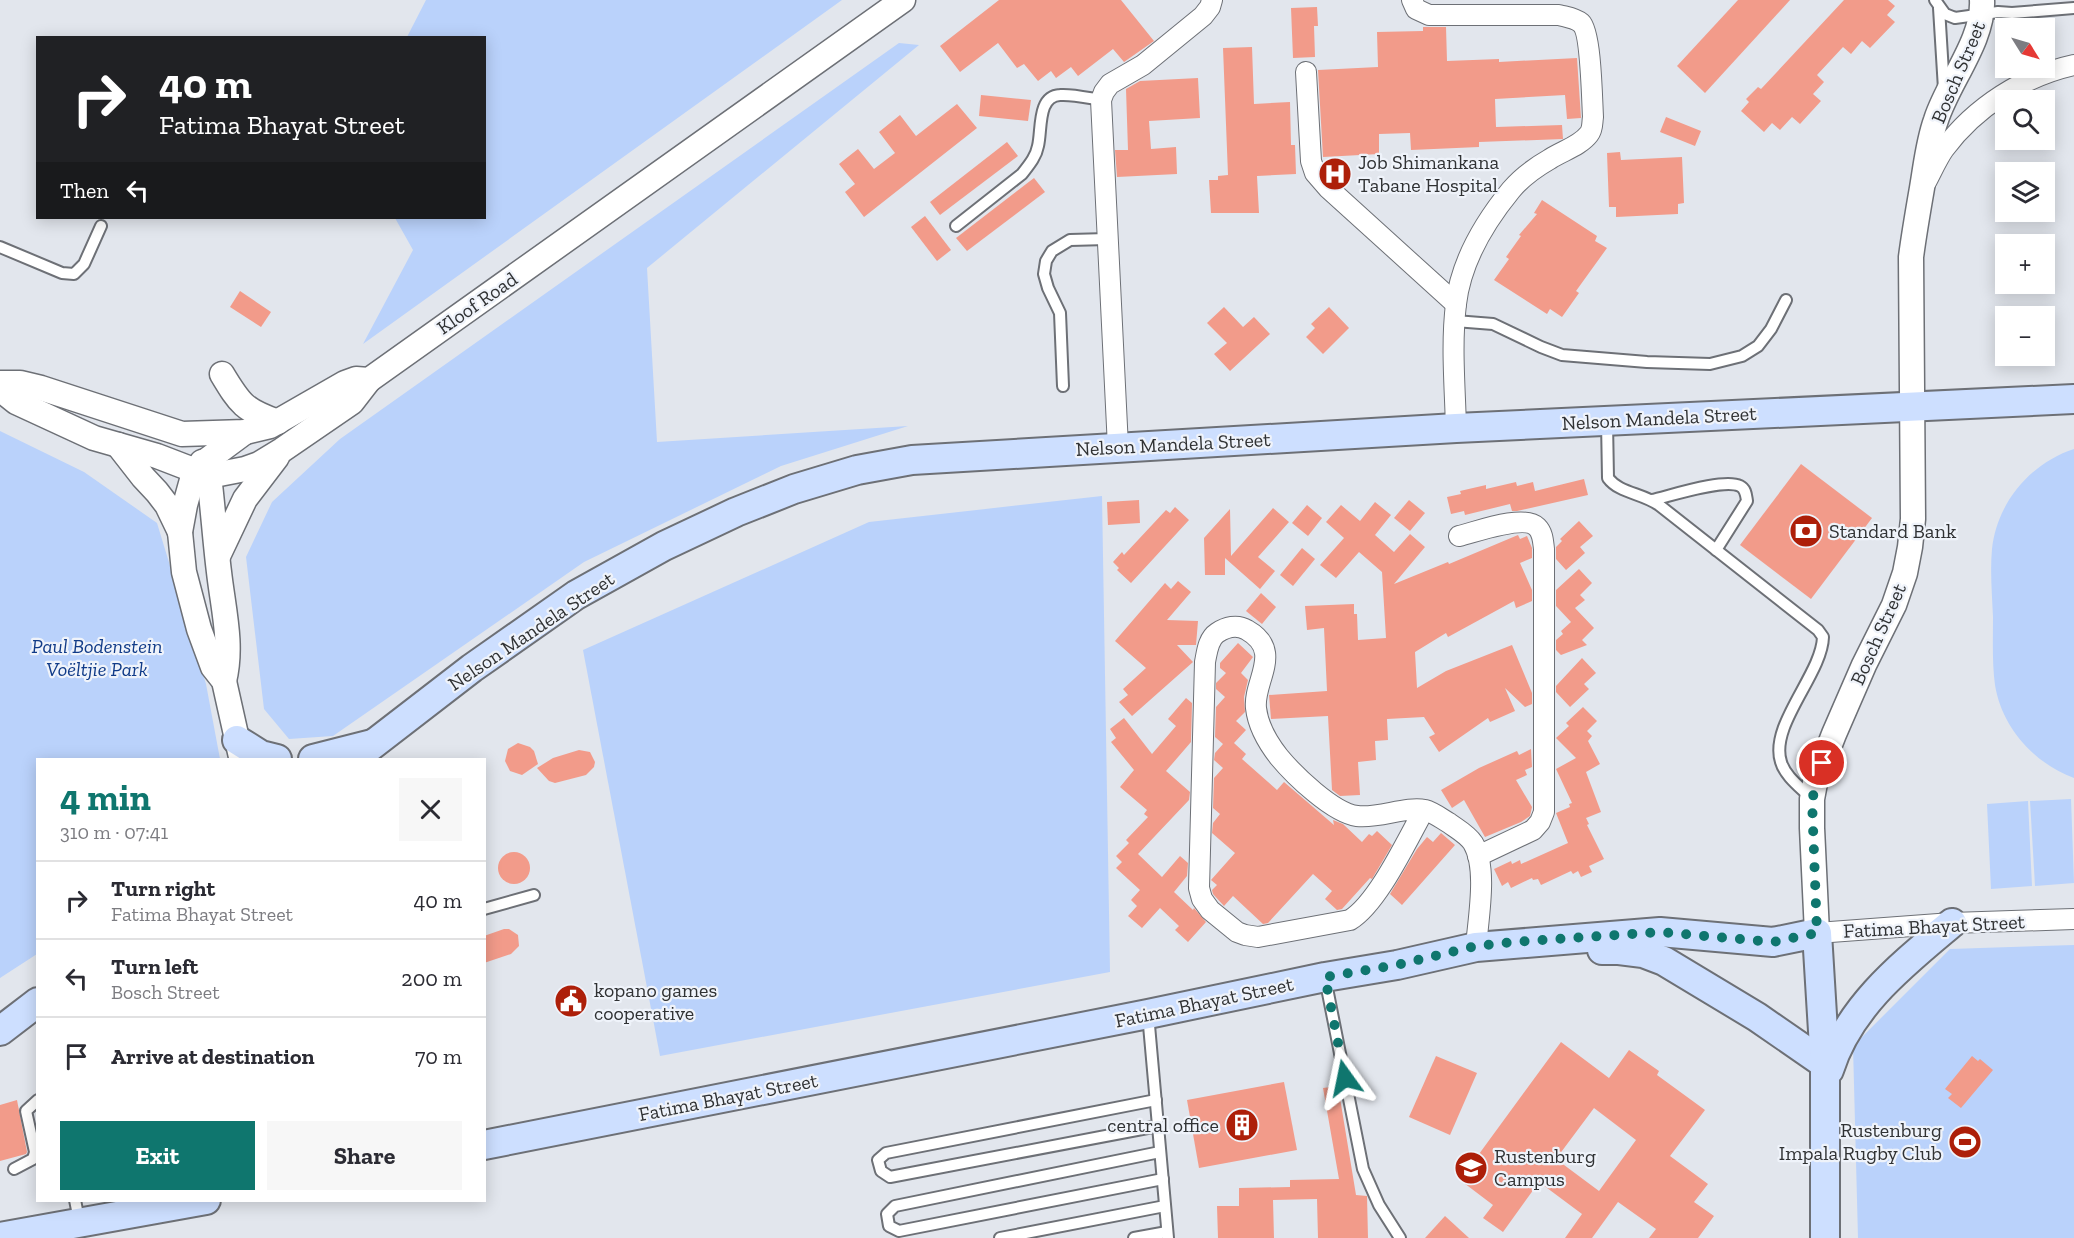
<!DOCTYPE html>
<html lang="en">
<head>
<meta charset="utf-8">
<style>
	:root { --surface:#fff; --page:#f7f7f7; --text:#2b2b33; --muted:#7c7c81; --line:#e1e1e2; --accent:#0f766e }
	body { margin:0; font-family:"Zilla Slab",serif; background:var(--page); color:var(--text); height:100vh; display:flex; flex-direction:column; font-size:22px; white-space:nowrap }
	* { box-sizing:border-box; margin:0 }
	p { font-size:20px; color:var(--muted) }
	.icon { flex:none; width:33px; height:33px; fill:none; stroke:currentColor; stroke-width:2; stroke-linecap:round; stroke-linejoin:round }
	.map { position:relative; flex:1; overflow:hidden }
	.panel { position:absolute; left:36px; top:758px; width:450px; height:444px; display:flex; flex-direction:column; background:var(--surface); border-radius:0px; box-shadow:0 3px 15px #0003 }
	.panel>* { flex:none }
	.hud { position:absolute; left:36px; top:36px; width:450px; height:183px; border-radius:0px; box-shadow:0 3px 15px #0003; background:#202124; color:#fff; overflow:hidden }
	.needle { width:39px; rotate:127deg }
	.fabs { position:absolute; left:1995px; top:18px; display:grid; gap:12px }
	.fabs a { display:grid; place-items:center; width:60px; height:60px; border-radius:0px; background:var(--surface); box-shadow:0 3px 15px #0003; font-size:30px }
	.pin { position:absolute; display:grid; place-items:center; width:51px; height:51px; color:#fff; margin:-26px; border:3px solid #fff; border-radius:50%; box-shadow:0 2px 6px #0007 }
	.me { position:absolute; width:66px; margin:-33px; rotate:348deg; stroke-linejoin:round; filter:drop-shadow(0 0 4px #0008) }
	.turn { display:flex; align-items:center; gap:21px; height:126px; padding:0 24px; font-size:27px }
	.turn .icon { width:78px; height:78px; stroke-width:2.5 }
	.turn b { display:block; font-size:42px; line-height:51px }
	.then { display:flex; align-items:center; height:57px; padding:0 24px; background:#0003; gap:12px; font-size:22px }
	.round { display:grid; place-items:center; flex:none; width:63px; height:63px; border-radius:0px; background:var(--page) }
	.head { display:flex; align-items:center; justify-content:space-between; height:102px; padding:0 24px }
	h1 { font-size:36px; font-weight:700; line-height:45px; color:var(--accent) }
	.primary-button { display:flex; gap:12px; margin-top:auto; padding:12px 24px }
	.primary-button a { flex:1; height:69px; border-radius:0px; background:var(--accent); color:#fff; font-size:24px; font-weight:700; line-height:69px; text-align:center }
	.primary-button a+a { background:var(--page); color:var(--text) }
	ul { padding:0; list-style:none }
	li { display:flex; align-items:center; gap:18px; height:78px; padding:0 24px; border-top:2px solid var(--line) }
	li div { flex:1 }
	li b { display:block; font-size:22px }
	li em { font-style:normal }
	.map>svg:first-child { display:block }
</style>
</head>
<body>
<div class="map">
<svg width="2074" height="1238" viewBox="0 0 2074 1238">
	<rect width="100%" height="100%" fill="#e2e6ed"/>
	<g fill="#bad2fb">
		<path d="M426,0h416l-479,344 50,-94 -18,-32h89v-180l-77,-1z"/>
		<path d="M899,43l20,2 -272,223 10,174 251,-16 -127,40 -197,96 -251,174 -44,3 -25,-30 -18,-152 26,-55 68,-63z"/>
		<path d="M0,431l84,41 73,51 49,161 14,75h-182l-1,195 -37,24z"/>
		<path d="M2074,449v329c-40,-15 -72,-50 -79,-93 -3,-22 -2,-46 -2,-68 -1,-23 -3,-46 -1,-68 5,-47 39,-86 82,-100z"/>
		<path d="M1102,496l8,476 -450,84 -77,-406 286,-128z"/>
		<path d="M2071,799l3,84 -39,3 -5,-85z"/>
		<path d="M2028,801l4,85 -41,3 -4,-85z"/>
		<path d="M2074,945v293h-216l-5,-192 97,-97z"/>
	</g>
	<g fill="#f29b8a" fill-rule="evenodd">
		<path d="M999,0h122l33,41 -30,21 -11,-13 -35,27 -7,-9 -15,11 -5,-7 -13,10 -14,-17 -7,4 -19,-25 -38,29 -20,-26z"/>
		<path d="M1738,0h52l-85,93 -28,-27z"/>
		<path d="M1844,0h44l7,6 -8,9 8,7 -25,26 -8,-7 -11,13 -8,-7 -26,28 7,7 -11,12 8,7 -21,23 -8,-7 -12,13 -8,-7 -8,9 -23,-21 8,-9 -3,-3 12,-12 3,2z"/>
		<path d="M1317,7l1,19h-4l1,31 -22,1 -2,-50z"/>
		<path d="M1423,27h23l1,34 52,-2v3l78,-4 4,60 -14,1 -2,-24 -70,4 1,28 66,-2 1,14 -84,3v5l-68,3 -1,-17 -31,1v20l-56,3 -5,-87 60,-3 -1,-35 46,-1z"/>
		<path d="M1252,47l2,57 36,-2 1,43h4l1,29 -39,2 2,37h-48l-2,-33h9v-4l10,-1 -5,-127z"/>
		<path d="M1198,78l2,40 -51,3 2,28 25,-2 1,27 -60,3 -2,-27h13l-2,-61 14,-8z"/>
		<path d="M981,95l50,5 -3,21 -49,-5z"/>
		<path d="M957,104l20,24 -113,89 -19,-25 10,-8 -16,-20 19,-15 16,20 21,-16 -16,-21 21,-17 16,21z"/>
		<path d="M1666,117l35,14 -6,15 -35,-14z"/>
		<path d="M1007,142l11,14 -78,59 -10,-13z"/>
		<path d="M1620,152l1,8 61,-3 2,46 -6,1v10l-62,3v-10h-7l-2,-54z"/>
		<path d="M1034,178l11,14 -78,59 -11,-13z"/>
		<path d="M1542,200l55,36 -2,5 12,7 -31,43 3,2 -17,24 -12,-8 -3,5 -53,-34 15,-21 -3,-2 15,-21 -2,-1 18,-21 -3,-1z"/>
		<path d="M925,216l26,34 -14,11 -26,-34z"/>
		<path d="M240,291l31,21 -10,15 -31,-20z"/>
		<path d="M1224,307l19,20 11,-10 16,17 -40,37 -16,-17 13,-11 -20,-20z"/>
		<path d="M1329,307l20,21 -26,26 -17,-17 9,-9 -4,-4z"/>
		<path d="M1801,464l71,54 -61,81 -71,-54z"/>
		<path d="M1584,479l4,16 -71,16h-5l-2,-7 -45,11 -1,-4 -13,3 -4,-17 14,-3 -1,-3 26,-6v4l30,-7 1,4 16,-4 2,9z"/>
		<path d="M1139,500l1,23 -32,2 -1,-23z"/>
		<path d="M1409,500l16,13 -15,18 -16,-13z"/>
		<path d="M1375,502l16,13 -16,20 19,17 16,-18 15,13 -31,37 54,-22 1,2 69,-29 2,4 7,-3 5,12v10l-12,5 12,27v11l-16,7 -2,-7 -66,36 -2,-4 -31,19 2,36 29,-17 66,-26 20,48v11l-7,3 -20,-19 10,23 -25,11 -2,-4 -49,34 -10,-15 6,-3 -11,-17 -37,2 1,21 -13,1 1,19 -18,2 2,33 -20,1 -8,-6 -4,-74 -57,3 -2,-24 58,-4 -3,-63 -17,2 -2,-24 49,-2v10h3l1,26 28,-2 -4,-66 -23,-20 -23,26 -16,-13 24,-27 -18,-16 15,-17 19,16z"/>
		<path d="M1307,505l15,13 -14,18 -16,-13z"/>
		<path d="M1175,507l14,13 -58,63 -14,-13 2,-2 -6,-6 9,-10 2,3 42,-45 4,3z"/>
		<path d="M1273,508l16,14 -31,35 17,14 -15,18 -35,-31v17h-20l-1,-37 26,-29 1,47z"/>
		<path d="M1579,521l14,15 -13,11 5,6 -19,17 -10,-11v-12l6,-6 -2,-2z"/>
		<path d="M1302,548l13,11 -22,27 -13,-11z"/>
		<path d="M1579,569l13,14 -12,12 5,5 -10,8 19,20 -12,12 5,5 -26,10 -5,-5v-10l7,-6 -2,-3 10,-9 -15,-16v-16z"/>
		<path d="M1178,581l13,11 -24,28 31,1 -2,24h-19l16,17 -61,54 -13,-14 9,-7 -5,-6 23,-21 -31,-27 50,-58 6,6z"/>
		<path d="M1261,593l15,14 -14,17 -16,-13z"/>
		<path d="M1238,643l15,14 -12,16 7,7 -4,17 1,15 -9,9 10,9 -12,13 12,11 -4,5 35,31 7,-8 50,43 -1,-5 10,4 19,18 7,-8 3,2 5,-5 15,14 -20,34 -2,-1 -28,31 -5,1 -12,-11 7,-8 -19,-17 -45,49 -5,1 -30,-28 -9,10 -11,-12 -1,-4 5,-5 -6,-5 24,-27 -23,-20 1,-10 7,-9 -7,-6 1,-30 9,-10 -9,-8 1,-7 8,-9 -8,-7 1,-30 9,-10 -9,-8v-6l10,-10 -6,-5v-5z"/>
		<path d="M1582,658l14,15 -12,11 5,5 -19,18 -14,-15v-6z"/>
		<path d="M1186,698l6,5 -1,39 -25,29 24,21 -1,8 -51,54 24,23 18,-21 8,7 -1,13 -13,16 19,18 1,-2 12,14 -18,20 -13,-12 4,-4 -19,-18 -18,20 -14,-12 9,-10 -6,-6 9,-10 -24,-22 6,-6 -6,-6 13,-13 -3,-3 22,-23 -4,-3 3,-4 -27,-23 14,-17 -23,-28 5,-4 -6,-9 14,-11 28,36 24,-28 -8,-7z"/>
		<path d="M1583,707l14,14 -10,10 5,5 -4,5 12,23 -14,8 15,40 -15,6 3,6 -2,1 17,34 -15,7 3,6 -11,5 -3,-6 -5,3 -2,-3 -30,14 -3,-6 -5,1 -1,-2 -21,10 -3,-6 -6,4 -8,-17 17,-8 1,3 8,-4 1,4 47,-21 -12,-30 14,-6 -1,-3 3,-1 -16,-34 20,-11 -20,-20 13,-12 -3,-3z"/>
		<path d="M518,743l12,4 4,4 4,13 -16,11 -12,-4 -5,-10 3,-12z"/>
		<path d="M1531,749l1,18 -7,3 2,5 -11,5 16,27 -2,9 -9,6 -36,15 -21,-37 -12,8 -11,-18 38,-22 38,-17 2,4z"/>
		<path d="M579,750l11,2 5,10 -1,5 -8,8 -31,8 -6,-2 -12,-13 16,-10z"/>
		<path d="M1441,833l14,12 -53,60 -12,-11 27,-45 10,-12 6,5z"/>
		<circle cx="514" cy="868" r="16"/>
		<path d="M504,929h5l9,6 1,11 -8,8 -27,9v-27z"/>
		<path d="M1561,1042l48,36 20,-28 30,21 -2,4 48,35 -35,46 38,28 -14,18 20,14 -16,22h-49l7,-9 -38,-27 -26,36h-27l17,-24 -43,-32 -36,50 -20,-14 10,-13 -33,-25zM1594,1108l42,32 -37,51 -43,-32z"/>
		<path d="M1436,1056l41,17 -27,62 -41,-18z"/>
		<path d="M1972,1056l6,5 2,-2 13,11 -32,38 -13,-10 4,-4 -7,-5z"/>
		<path d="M1284,1082l13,68 -98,18 -12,-68z"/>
		<path d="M1338,1086l18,109 11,1 1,42h-50l-1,-39 -44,1 1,38h-56l-1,-32h22v-18l51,-1v-7l49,-1 -16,-91z"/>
		<path d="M17,1100l10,52 -1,2 -26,7v-56z"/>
		<path d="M1445,1216l24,22h-44z"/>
	</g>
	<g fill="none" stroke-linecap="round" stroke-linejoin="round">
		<defs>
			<g id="service">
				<path d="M1935,0l10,14 10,4 43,-6 14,1 62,-5"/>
				<path d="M1939,8l5,81"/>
				<path d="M956,226l66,-52c7,-9 14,-17 16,-28 4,-16 -1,-50 22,-51 13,-1 28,3 41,5"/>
				<path d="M0,247l62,26 12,1 10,-10 17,-38"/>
				<path d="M1455,321l38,3 48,23 21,8 85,7 63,2 32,-8 16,-10 13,-17 15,-29"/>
				<path d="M1063,386l-3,-73 -12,-25 -4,-14 2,-13 6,-10 18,-11 37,-1"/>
				<path d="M1607,422l1,56c11,15 34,15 51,27l159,125 5,7c-1,37 -54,88 -42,125 4,14 19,25 29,35"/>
				<path d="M1652,500c18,-4 72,-22 88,-14 6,3 6,9 7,15l-31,49"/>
				<path d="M484,909l50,-14"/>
				<path d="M1325,978l38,191 16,36 21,33"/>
				<path d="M1148,1014l20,224"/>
				<path d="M1156,1100l-270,53 -8,7 3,11 9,6 268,-51"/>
				<path d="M1160,1152l-265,54 -8,8 2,12 10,5 264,-52"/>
				<path d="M14,1169l19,-10 2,-7 -9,-41 12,-11"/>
				<path d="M75,1200l4,20"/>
				<path d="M1000,1238l165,-32"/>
				<path d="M1134,1238l33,-6"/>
			</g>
			<g id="minor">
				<path d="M1412,0l4,9 13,6h130c7,2 16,3 22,8 10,9 11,77 12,94 -1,6 0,12 -4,17 -9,12 -27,17 -39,25 -14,8 -29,19 -39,31 -27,33 -50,71 -55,114 -5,41 -1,83 0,124"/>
				<path d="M1306,72l5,89 4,12 13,15 128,116"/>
				<path d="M1926,182c6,-11 11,-23 18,-33 31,-42 80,-73 130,-84"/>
				<path d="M1118,447l-17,-347 3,-8 6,-8 33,-19 60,-49 7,-9 2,-7"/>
				<path d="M1459,536c17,-4 65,-22 78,-9 6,6 6,14 7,22v263l-4,10 -7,8 -55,26"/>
				<path d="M1424,810c-17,30 -46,93 -74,110l-92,17 -13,-2 -8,-3 -27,-22 -8,-11 -3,-11 6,-226c2,-10 3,-23 12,-29 9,-6 20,-9 30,-3 37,21 6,51 9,78 2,18 12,35 23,49 15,18 54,56 78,59 21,3 49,-10 68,-6 8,2 17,9 24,13 8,6 18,11 24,20 15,25 5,76 3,104"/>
				<path d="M1817,933l135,-10 122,-4"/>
			</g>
			<g id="tertiary">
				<path d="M222,374c18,30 22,36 56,48"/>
				<path d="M0,383h20l21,5 141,46 63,-2 25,-6 75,-43 11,-4 13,1 534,-380"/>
				<path d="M0,389l16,13 78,36 63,18 52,20 36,-7 14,-5 23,-14 70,-48 17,-22"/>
				<path d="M118,445l25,32 14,15 10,13 13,27"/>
				<path d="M202,462l7,14c4,32 6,64 10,96 4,36 14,73 5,109"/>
				<path d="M218,556l27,-57 32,-42"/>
				<path d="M241,757l-17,-76 -11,-14 -14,-38 -15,-57 -4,-40 5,-27 10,-36 50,-37"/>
				<path d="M1817,933l-5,-105v-29l3,-16 19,-49 30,-69 30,-60 11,-32 5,-26 3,-28 -2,-262c3,-23 7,-46 11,-69 4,-23 6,-46 14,-68 12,-38 48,-80 46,-120"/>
			</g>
			<g id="secondary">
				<path d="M237,740l24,15 16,4"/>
				<path d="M313,759l59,-15"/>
				<path d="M354,759l118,-91 104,-73 88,-49 72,-34 58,-23 63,-19 55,-10 544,-32 618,-29"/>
				<path d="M1602,950h17l24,3 21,8 93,56 68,47"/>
				<path d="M0,1031l38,-29"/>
				<path d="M1829,1070c20,-64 74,-106 123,-147"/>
				<path d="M484,1145l664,-131 177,-37 72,-12 79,-18 184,-15 113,10 44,-9 8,131v174"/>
				<path d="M0,1237l206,-37"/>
			</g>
		</defs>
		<use href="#service" stroke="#6d7076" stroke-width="14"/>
		<use href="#minor" stroke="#6d7076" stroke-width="22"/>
		<use href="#tertiary" stroke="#6d7076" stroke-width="27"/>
		<use href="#secondary" stroke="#6d7076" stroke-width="32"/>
		<use href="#service" stroke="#fff" stroke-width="10"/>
		<use href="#minor" stroke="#fff" stroke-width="20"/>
		<use href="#tertiary" stroke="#fff" stroke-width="24"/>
		<use href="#secondary" stroke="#cddfff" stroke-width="28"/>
	</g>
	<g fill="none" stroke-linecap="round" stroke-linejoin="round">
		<path stroke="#0f766e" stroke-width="10" stroke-dasharray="0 18" d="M1345,1078l-20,-101 72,-12 79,-19 38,-4 146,-10 113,10 44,-9 -5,-133 10,-37"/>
	</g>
	<defs>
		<symbol id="hospital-disc" viewBox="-11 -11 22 22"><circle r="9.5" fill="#ad1f09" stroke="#eff3fa"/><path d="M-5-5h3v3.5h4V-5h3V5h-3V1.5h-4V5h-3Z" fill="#fff"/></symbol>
		<symbol id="bank-disc" viewBox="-11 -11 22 22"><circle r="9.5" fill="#ad1f09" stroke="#eff3fa"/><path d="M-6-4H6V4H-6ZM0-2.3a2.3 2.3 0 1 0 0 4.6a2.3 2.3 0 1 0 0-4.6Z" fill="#fff"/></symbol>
		<symbol id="civic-disc" viewBox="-11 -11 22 22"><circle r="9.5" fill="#ad1f09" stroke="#eff3fa"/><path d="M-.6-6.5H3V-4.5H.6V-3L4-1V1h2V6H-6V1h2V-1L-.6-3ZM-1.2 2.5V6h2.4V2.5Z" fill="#fff"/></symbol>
		<symbol id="building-disc" viewBox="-11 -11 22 22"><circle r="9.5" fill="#ad1f09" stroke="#eff3fa"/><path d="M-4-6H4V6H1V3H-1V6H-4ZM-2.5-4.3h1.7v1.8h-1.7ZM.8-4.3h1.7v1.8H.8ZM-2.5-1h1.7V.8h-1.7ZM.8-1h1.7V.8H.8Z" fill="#fff"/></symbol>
		<symbol id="stadium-disc" viewBox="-11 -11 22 22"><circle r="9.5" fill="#ad1f09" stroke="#eff3fa"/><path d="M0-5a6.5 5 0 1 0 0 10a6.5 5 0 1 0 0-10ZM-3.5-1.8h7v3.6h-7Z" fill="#fff"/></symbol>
		<symbol id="university-disc" viewBox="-11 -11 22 22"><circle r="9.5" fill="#ad1f09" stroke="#eff3fa"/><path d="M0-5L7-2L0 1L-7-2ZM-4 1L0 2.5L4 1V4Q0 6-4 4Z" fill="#fff"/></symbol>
	</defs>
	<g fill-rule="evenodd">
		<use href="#hospital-disc" x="1316" y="155" width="38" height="38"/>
		<use href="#bank-disc" x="1787" y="512" width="38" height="38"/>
		<use href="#civic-disc" x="552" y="982" width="38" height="38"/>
		<use href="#building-disc" x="1223" y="1106" width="38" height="38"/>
		<use href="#stadium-disc" x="1946" y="1123" width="38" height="38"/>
		<use href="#university-disc" x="1452" y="1149" width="38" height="38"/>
	</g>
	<g text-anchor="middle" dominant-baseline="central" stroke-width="4.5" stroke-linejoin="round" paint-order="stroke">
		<g font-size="20" fill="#303234" stroke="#eff3fa">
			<text transform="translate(1958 72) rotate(-67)">Bosch Street</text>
			<text transform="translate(477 303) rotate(-35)">Kloof Road</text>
			<text transform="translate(1659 418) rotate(-3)">Nelson Mandela Street</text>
			<text transform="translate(1173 444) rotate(-3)">Nelson Mandela Street</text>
			<text transform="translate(531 631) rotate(-34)">Nelson Mandela Street</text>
			<text transform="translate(1878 634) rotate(-66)">Bosch Street</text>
			<text transform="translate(1934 926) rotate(-3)">Fatima Bhayat Street</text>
			<text transform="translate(1204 1002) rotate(-12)">Fatima Bhayat Street</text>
			<text transform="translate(728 1097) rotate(-11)">Fatima Bhayat Street</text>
		</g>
		<g font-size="20" fill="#303234" stroke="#eff3fa" text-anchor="start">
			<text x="1358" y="162">Job Shimankana<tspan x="1358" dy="23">Tabane Hospital</tspan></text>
			<text x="1829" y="531">Standard Bank</text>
			<text x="594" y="990">kopano games<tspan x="594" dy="23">cooperative</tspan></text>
			<text x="1219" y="1125" text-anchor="end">central office</text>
			<text x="1942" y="1130" text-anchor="end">Rustenburg<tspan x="1942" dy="23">Impala Rugby Club</tspan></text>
			<text x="1494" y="1156">Rustenburg<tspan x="1494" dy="23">Campus</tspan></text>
		</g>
		<g font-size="20" font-style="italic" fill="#103b88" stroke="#eff3fa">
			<text x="97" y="646">Paul Bodenstein<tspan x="97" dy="23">Voëltjie Park</tspan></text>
		</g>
	</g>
</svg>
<div class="fabs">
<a><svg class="needle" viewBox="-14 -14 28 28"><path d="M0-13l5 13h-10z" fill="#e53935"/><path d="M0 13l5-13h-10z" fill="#7c7c81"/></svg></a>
<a><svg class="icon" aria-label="search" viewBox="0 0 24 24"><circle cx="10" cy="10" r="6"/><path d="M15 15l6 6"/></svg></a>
<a><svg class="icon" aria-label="layers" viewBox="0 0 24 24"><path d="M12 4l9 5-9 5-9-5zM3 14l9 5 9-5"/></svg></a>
<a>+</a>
<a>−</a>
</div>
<div class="pin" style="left:1822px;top:763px;background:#d93025"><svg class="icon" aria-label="arrive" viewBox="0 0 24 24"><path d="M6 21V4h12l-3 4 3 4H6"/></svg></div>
<svg class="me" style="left:1345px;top:1078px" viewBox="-20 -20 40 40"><path d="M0-17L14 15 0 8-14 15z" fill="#0f766e" stroke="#fff" stroke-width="4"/></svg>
<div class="hud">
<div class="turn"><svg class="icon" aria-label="right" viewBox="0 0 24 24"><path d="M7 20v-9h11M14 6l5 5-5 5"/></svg><div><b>40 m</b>Fatima Bhayat Street</div></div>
<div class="then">Then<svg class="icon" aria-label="left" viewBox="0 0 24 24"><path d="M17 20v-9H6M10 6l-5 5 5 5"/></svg></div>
</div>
<section class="panel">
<div class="head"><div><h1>4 min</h1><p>310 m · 07:41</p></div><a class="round"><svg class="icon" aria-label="close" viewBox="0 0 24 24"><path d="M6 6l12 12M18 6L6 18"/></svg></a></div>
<ul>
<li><svg class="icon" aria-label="right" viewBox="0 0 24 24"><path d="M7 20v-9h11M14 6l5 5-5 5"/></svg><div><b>Turn right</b><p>Fatima Bhayat Street</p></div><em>40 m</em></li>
<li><svg class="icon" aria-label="left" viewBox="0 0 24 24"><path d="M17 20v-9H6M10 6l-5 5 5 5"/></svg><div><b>Turn left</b><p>Bosch Street</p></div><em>200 m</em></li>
<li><svg class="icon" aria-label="arrive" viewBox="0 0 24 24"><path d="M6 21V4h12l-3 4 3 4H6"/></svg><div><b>Arrive at destination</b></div><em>70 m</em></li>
</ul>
<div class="primary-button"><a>Exit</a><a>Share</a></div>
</section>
</div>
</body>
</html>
